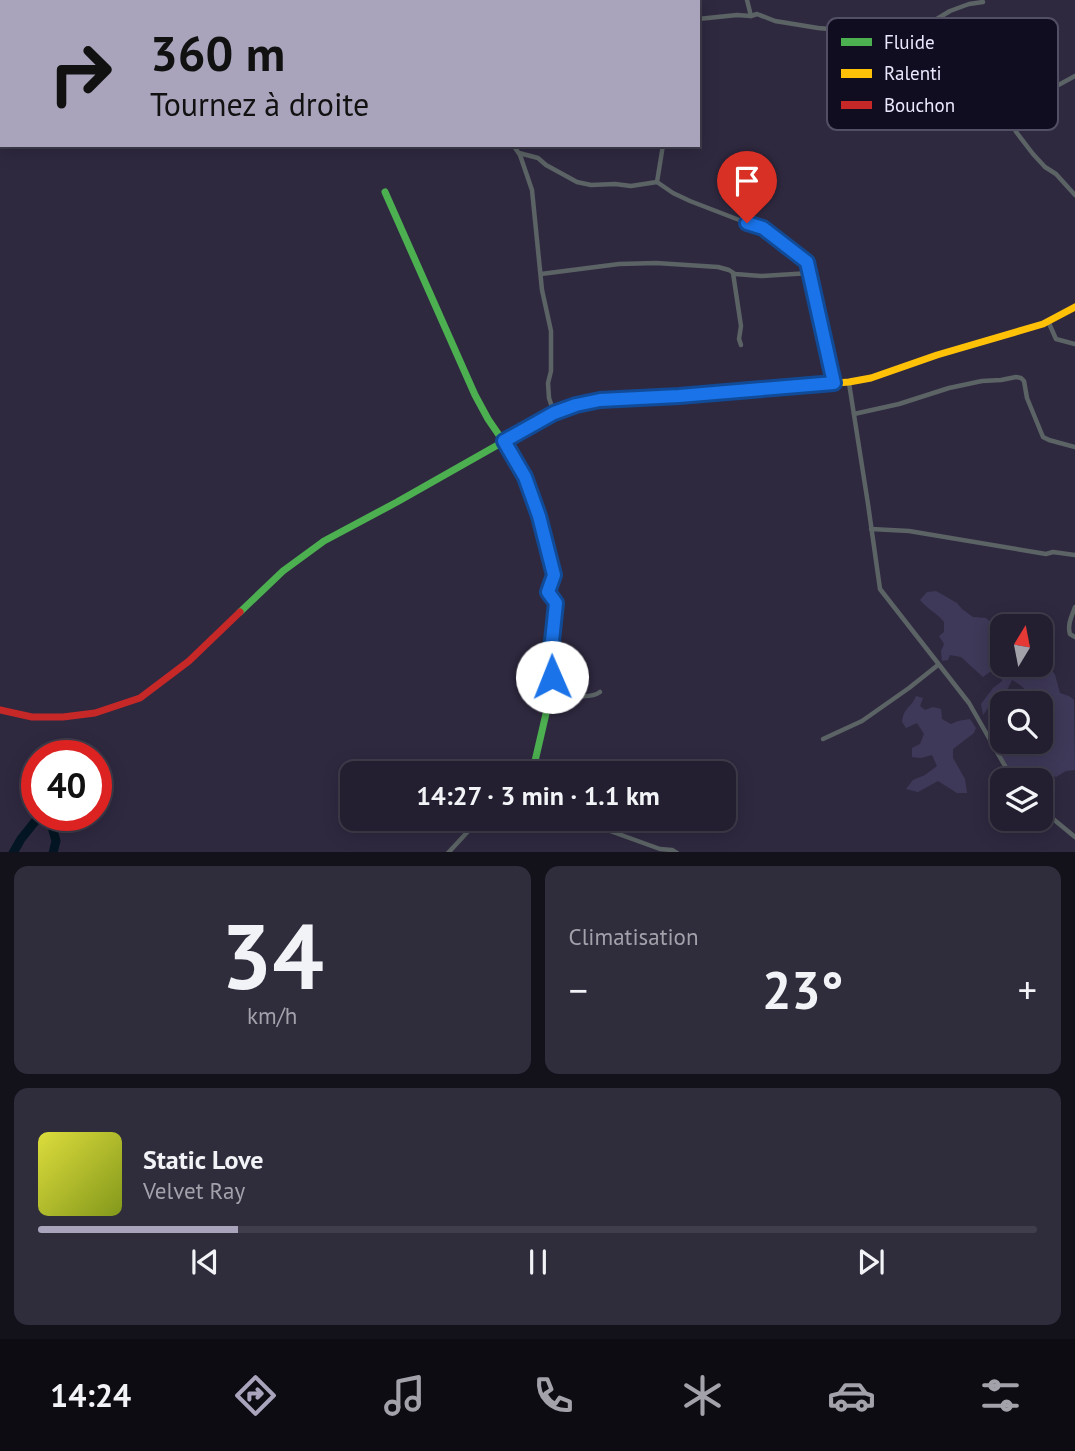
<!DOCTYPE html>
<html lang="fr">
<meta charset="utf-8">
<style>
:root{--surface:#231f30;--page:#2f2c3c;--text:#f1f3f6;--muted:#a3a2ab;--line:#403d4c;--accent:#a9a4bc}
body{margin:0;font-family:"PT Sans",sans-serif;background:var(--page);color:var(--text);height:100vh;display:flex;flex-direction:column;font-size:26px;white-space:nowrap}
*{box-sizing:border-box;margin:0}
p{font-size:23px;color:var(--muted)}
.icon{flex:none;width:38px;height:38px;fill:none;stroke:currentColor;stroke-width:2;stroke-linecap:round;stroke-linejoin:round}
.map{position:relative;height:852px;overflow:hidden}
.drawer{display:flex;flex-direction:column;gap:14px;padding:14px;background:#13111a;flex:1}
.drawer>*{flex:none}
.hud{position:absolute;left:0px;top:0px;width:700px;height:147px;box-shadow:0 4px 18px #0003,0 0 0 2px var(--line);background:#a9a4bc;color:#111;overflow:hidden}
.needle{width:46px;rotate:10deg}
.fabs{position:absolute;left:990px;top:614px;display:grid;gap:14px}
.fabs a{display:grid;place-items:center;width:63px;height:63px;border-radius:14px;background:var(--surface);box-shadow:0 4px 18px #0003,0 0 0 2px var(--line);font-size:35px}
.speed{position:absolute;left:21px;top:740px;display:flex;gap:14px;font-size:35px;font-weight:700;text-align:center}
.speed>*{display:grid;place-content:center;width:91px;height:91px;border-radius:50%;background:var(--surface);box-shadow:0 4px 18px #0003,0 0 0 2px var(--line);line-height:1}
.speed .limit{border:10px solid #d22;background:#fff;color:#111}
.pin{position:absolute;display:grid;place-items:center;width:60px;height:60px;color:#fff;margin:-72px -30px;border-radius:50% 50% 50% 0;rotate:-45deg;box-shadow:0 0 7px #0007}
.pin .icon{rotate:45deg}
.me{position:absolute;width:77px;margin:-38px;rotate:359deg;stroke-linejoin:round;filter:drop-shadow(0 0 5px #0008)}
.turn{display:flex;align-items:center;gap:24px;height:147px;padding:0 35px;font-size:32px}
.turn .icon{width:91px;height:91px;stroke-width:2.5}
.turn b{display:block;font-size:49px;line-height:60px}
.big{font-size:52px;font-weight:700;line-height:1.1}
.drawer .widget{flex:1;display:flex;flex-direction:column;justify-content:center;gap:10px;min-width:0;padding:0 24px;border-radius:14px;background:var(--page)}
.drawer .dial{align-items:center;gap:0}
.dial b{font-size:91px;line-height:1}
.song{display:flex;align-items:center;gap:21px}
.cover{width:84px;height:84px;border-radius:10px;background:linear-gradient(135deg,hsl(60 70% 55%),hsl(70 70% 35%))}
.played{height:7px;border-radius:4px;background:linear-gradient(90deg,var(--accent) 20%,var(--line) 20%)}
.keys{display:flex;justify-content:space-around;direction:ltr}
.heat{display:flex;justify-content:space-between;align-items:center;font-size:38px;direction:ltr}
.drawer .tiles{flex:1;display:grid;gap:14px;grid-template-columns:1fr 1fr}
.widget:last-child{grid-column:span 2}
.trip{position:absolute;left:340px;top:761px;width:396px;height:70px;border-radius:14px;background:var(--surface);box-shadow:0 4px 18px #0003,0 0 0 2px var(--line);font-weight:700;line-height:70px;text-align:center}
.dock{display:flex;height:112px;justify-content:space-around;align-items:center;background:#0e0c13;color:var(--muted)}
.dock .icon{width:49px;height:49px}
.dock .active{color:var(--accent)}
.dock b{font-size:32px;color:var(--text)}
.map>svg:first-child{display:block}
.green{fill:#3f3959}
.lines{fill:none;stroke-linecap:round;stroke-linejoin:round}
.river{stroke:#041623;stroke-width:9}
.street{stroke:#5b6365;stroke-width:4.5}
.fast{stroke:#4caf50;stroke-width:7}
.slow{stroke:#ffc107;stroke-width:7}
.jam{stroke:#c62828;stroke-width:7}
.route-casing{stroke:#114b97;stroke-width:18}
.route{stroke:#1a73e8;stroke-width:12}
.key{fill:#110d20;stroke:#524e63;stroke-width:2}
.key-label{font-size:19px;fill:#ebe7fe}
</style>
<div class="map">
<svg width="1075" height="853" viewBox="0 0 1075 853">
<rect width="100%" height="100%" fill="#2f2940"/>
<g class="green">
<path d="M 936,591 L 957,603 L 962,609 L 973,617 L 986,618 L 995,626 L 1003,628 L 1003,665 L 1041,665 L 1041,646 L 1045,647 L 1043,651 L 1047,661 L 1055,675 L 1060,693 L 1069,696 L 1074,700 L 1075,770 L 1066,771 L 1056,777 L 1048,774 L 1038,780 L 1016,780 L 1006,765 L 995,742 L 1003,738 L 1003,742 L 1041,742 L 1041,704 L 1035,703 C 1029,693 1023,686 1012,680 L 1007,690 L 1008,697 L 991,704 L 983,715 L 981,704 L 993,688 L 1002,681 L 1001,676 L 994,669 L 983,677 L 961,657 L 950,655 L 948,660 L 942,661 L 941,651 L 944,644 L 939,636 L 944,632 L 944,622 C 936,612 927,609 920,600 L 927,592 Z"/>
<path d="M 916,696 L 923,698 L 920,706 L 925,710 L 933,707 L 941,709 L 942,719 L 951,724 L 958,721 L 970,719 L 976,728 L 974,733 L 953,749 L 953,758 L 965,779 L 967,793 L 957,793 L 938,781 L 918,792 L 906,789 L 913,780 L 925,775 L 937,766 L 932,755 L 921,758 L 912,757 L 912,748 L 920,744 L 924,734 L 917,723 L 906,728 L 902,722 C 904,706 911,709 916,696 Z"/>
</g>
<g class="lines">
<path class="river" d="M 13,853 L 21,839 L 37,819 L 51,823 L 56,841 L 53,853"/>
<g class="street">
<path d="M 147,0 L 153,2"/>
<path d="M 747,0 L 751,16"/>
<path d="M 643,2 L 643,0"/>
<path d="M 698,19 L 737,15 L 751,16 L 757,14 L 775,21 L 818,28 L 862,32 L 908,33 L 917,31 L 950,11 L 969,4 L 983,2"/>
<path d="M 966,64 L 1010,121 L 1017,133 L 1033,154 L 1045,167 L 1056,174 L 1075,195"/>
<path d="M 1010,121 L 1031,111 L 1053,88 L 1075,76"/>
<path d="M 513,145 L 520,155 L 532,190 L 542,290 L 551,331 L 551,371 L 548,383 L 549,398 L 554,413"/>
<path d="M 519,153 L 538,158 L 546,165 L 577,182 L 591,185 L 615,184 L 631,186 L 657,182 L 673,193 L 690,201 L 747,223 L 763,228 L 807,262 L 834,383"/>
<path d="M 657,182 L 663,145"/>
<path d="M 733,273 L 741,326 L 739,339 L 741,345"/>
<path d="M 541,274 L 619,264 L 656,263 L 718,267 L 729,270 L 735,274 L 761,276 L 810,273"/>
<path d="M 1048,321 L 1056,339 L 1075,344"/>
<path d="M 849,383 L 868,504 L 880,589 L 969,703 L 1013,780"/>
<path d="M 854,414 L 899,404 L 949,388 L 982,381 L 1001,380 L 1016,377 L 1021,378 L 1024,381 L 1027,398 L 1043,437 L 1049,440 L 1075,447"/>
<path d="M 871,529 L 909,531 L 1046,554 L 1053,552 L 1075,555"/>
<path d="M 1075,607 C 1072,616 1067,625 1070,634 L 1075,637"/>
<path d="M 551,688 C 562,695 589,700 600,692"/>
<path d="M 823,739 L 862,721 L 909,688 L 938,665"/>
<path d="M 1041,809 L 1075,837"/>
<path d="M 577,819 L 660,849 L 672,850 L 677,853"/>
<path d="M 448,853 L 473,826 L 476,819"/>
</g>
<g class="fast">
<path d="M 385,192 L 475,395 L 488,419 L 516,460 L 532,494 L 545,536 L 554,575 L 548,592 L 556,603 L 552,641 L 554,660 L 552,677 L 548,705 L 532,774"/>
<path d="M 240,612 L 283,571 L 324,541 L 397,502 L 554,413 L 576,405 L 600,399 L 702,394"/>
</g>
<path class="slow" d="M 702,394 L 849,382 L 871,378 L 937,355 L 1043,324 L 1075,307"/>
<path class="jam" d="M 0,710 L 32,717 L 63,717 L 95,713 L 140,698 L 189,661 L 240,612"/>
</g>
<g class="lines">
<g class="route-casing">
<path id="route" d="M 552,677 L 554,660 L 552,641 L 556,603 L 548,592 L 554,575 L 539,516 L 525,477 L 504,441 L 554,413 L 576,405 L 600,400 L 679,396 L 834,383 L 807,262 L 763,228 L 747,223"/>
</g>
<use href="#route" class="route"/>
</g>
<rect x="827" y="18" width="231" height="112" rx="10" class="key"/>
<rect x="841" y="38" width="31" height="8" fill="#4caf50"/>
<rect x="841" y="69" width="31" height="9" fill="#ffc107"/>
<rect x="841" y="101" width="31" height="8" fill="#c62828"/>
<g class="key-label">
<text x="884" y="49">Fluide</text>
<text x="884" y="80">Ralenti</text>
<text x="884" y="112">Bouchon</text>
</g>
</svg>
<div class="fabs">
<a><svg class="needle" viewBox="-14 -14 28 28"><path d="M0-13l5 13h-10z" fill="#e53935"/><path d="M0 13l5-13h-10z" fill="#a3a2ab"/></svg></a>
<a><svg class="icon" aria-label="search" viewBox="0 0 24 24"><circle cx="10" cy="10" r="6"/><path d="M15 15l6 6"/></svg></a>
<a><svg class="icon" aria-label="layers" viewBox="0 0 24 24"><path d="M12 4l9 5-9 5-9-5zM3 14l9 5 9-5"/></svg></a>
</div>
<div class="speed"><div class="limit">40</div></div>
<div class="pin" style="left:747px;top:223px;background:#d93025"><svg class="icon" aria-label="arrive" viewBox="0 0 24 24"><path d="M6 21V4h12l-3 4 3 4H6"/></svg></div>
<svg class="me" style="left:552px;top:677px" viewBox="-20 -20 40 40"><circle r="19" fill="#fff"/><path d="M0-13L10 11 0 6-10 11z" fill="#1a73e8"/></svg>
<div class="trip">14:27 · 3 min · 1.1 km</div>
<div class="hud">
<div class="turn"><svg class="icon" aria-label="right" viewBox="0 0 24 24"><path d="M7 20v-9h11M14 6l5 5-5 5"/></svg><div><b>360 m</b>Tournez à droite</div></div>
</div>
</div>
<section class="drawer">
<div class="tiles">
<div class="widget dial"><b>34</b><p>km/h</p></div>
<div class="widget"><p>Climatisation</p>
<div class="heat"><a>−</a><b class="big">23°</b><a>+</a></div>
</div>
<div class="widget">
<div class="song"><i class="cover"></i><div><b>Static Love</b><p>Velvet Ray</p></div></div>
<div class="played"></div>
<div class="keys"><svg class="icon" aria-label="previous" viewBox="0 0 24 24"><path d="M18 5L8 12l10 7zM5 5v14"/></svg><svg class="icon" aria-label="pause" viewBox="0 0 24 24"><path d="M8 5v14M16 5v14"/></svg><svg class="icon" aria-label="next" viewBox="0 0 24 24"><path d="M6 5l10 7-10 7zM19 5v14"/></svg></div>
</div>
</div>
</section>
<nav class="dock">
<b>14:24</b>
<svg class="icon active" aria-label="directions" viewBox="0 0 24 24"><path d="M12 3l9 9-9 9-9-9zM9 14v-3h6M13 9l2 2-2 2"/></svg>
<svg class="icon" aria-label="music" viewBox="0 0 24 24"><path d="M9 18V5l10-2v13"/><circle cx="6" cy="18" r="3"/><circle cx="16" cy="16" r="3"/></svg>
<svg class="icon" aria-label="phone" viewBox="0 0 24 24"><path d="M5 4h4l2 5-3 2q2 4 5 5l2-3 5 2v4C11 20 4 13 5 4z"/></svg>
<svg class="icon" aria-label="climate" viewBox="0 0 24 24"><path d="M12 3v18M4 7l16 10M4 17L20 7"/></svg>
<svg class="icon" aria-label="car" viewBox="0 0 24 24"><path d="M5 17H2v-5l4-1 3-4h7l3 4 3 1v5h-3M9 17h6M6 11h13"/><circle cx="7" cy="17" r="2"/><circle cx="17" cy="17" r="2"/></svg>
<svg class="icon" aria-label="filters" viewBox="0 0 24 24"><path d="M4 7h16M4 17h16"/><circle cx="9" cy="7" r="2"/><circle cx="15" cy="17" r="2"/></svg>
</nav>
